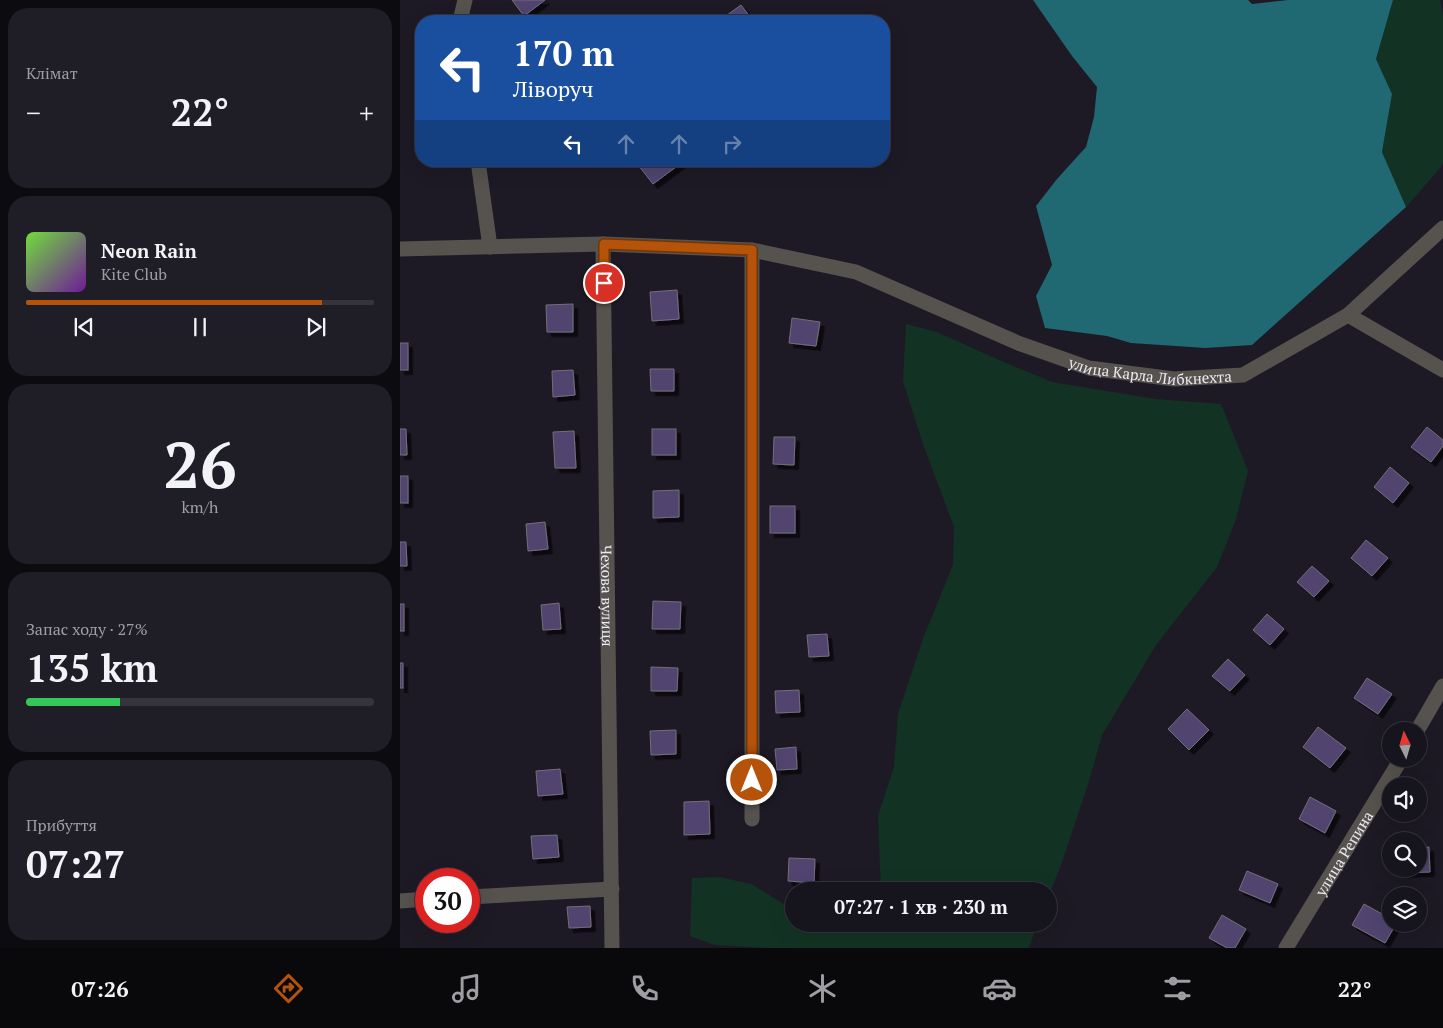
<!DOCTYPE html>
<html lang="uk">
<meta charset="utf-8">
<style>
:root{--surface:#16141c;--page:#1f1d25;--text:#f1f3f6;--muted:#9e9ea3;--line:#35333b;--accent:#b45309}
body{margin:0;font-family:"PT Serif",serif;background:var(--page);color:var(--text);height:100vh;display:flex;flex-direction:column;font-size:19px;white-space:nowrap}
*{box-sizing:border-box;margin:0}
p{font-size:16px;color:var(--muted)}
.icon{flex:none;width:28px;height:28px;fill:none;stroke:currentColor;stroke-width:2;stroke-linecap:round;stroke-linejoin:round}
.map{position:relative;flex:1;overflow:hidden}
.drawer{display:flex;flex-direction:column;gap:8px;padding:8px;background:#0c0b0f;width:400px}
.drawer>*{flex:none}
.hud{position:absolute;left:15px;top:15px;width:475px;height:152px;border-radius:20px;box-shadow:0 5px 20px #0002,0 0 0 1px var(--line);background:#1a4fa0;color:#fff;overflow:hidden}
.needle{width:32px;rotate:355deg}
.buttons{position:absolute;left:982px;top:722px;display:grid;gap:10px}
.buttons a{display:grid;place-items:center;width:45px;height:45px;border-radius:50%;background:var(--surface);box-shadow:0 5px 20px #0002,0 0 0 1px var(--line);font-size:25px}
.speed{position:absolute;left:15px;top:868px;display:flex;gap:10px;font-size:25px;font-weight:700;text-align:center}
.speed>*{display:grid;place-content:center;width:65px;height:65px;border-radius:50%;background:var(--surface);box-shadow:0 5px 20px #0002,0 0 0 1px var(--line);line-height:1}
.speed .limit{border:8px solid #d22;background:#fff;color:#111}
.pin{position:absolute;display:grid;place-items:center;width:42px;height:42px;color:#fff;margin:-21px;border:2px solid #fff;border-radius:50%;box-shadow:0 1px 5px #0007}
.me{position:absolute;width:55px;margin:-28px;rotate:0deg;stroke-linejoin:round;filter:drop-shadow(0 0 4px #0008)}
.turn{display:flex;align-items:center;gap:18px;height:105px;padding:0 15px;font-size:22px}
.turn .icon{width:65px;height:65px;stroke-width:2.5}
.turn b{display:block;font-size:35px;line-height:42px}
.lanes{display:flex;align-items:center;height:48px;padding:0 15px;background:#0003;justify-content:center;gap:25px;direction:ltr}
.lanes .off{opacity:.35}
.big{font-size:38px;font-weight:800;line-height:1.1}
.drawer .tile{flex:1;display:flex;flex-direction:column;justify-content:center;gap:8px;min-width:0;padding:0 18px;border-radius:20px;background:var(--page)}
.drawer .dial{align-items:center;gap:0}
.dial b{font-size:65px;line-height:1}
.song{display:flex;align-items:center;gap:15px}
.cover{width:60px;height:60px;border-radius:8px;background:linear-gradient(135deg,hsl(100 70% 55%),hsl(280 70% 35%))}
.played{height:5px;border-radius:2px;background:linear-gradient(90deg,var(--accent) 85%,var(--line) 85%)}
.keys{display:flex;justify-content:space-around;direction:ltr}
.heat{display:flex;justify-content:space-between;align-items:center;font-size:28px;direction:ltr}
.charge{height:8px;border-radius:4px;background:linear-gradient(90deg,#34c759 27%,var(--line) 0)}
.trip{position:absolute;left:385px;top:882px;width:272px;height:50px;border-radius:25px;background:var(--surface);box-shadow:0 5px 20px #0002,0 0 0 1px var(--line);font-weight:800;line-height:50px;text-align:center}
.tabs{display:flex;height:80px;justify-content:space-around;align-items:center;background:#09080b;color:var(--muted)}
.tabs .icon{width:35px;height:35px}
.tabs .active{color:var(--accent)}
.tabs b{font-size:22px;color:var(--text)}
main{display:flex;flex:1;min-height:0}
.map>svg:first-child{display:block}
.green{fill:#123323}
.water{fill:#206872}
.building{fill:#51456f;stroke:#726e7c;filter:url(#shadow)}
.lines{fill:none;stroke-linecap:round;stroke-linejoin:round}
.minor{stroke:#56524d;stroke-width:15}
.route-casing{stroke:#753606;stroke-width:12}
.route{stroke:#b45309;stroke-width:9}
.labels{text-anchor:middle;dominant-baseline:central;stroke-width:4.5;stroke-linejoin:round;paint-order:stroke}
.street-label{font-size:15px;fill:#ebe9f1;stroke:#07060a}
</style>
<main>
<section class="drawer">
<div class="tile"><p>Клімат</p>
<div class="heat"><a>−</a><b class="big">22°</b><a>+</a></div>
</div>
<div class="tile">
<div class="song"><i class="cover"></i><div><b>Neon Rain</b><p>Kite Club</p></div></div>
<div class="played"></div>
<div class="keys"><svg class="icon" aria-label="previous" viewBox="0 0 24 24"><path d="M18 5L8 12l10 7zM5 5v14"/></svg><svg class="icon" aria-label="pause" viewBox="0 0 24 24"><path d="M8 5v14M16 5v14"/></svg><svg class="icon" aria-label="next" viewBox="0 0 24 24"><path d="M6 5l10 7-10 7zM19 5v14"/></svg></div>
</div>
<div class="tile dial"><b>26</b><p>km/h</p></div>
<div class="tile"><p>Запас ходу · 27%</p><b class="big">135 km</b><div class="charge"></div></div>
<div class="tile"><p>Прибуття</p><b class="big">07:27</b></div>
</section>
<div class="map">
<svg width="1043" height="948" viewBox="0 0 1043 948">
<defs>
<filter id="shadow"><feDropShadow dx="4.5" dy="4.5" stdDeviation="0" flood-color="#0009"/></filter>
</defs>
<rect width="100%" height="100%" fill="#1d1a25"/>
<g class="green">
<path d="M 993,0 L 1040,0 L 1043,16 L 1043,163 L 1041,167 L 1006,207 L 982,152 L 992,94 L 976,59 Z"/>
<path d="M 506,324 L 537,332 L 599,360 L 652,382 L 755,399 L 821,404 L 848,471 L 835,522 L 817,567 L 756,645 L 702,735 L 689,781 L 661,865 L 649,895 L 649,891 L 481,891 L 478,816 L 494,767 L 498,714 L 524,636 L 553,565 L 554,527 L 523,444 L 503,381 Z"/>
<path d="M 319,877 L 351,884 L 384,904 L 394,907 L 394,924 L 637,924 L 629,948 L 367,948 L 315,945 L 290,936 L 292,878 Z"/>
</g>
<path class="water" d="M 633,0 L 848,0 L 852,4 L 888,0 L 993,0 L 976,59 L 992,94 L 982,152 L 1006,207 L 852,345 L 805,348 L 731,343 L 707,336 L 645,328 L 636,296 L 652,265 L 636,206 L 657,179 L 686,147 L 694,117 L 697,87 L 672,56 Z"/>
<g class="building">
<path d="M 112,0 L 145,0 L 124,16 Z"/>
<path d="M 341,5 L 353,21 L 325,21 L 323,18 Z"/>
<path d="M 235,161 L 284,161 L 253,184 Z"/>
<path d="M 277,290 L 279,319 L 252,321 L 250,292 Z"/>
<path d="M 173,304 L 173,332 L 147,332 L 146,305 Z"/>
<path d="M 392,318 L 420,322 L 416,346 L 389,343 Z"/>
<rect x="0" y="343" width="8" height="27"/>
<path d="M 250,369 L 274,369 L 274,391 L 251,391 Z"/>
<path d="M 173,370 L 175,395 L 153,397 L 152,371 Z"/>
<path d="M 1027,427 L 1043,440 L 1043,446 L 1031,462 L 1011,447 Z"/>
<path d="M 0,429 L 6,429 L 7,455 L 0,455 Z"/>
<rect x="252" y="429" width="24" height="26"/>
<path d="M 174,431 L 176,468 L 155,468 L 153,432 Z"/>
<path d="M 374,437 L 395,437 L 394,465 L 373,464 Z"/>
<path d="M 990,467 L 1009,483 L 993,503 L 974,487 Z"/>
<rect x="0" y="476" width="8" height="27"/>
<path d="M 279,490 L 279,517 L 253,518 L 253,491 Z"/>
<rect x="370" y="506" width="25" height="27"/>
<path d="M 145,522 L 148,549 L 128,551 L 126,524 Z"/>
<path d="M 966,540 L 988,558 L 972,576 L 951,558 Z"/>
<path d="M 0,542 L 6,542 L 7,566 L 0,566 Z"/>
<path d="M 912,566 L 929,581 L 914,597 L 897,582 Z"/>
<path d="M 253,601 L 281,602 L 280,629 L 252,629 Z"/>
<path d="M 159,603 L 161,629 L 143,630 L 141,605 Z"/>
<rect x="0" y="604" width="4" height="27"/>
<path d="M 867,614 L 884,629 L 870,645 L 853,630 Z"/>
<path d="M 427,634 L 429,656 L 409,657 L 407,635 Z"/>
<path d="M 828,659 L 845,675 L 830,691 L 812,676 Z"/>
<rect x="0" y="663" width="3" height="25"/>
<path d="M 251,667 L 278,668 L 277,691 L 251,691 Z"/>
<path d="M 967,678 L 992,694 L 978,714 L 954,698 Z"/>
<path d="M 399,690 L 400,712 L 376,713 L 375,691 Z"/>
<path d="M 787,709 L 809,730 L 789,750 L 768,729 Z"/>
<path d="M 918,727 L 946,748 L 930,768 L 903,747 Z"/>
<path d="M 276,730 L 276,754 L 251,755 L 250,731 Z"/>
<path d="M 396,747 L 397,769 L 377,770 L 375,749 Z"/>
<path d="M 160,769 L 163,794 L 138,796 L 136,771 Z"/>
<path d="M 910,797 L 936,811 L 925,833 L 899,819 Z"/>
<path d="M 309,801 L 310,834 L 284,835 L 284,802 Z"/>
<path d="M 157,835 L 159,857 L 133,859 L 131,836 Z"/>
<path d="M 1029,847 L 1030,872 L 999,873 L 998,869 L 1019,869 L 1019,848 Z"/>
<path d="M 389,858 L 415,859 L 414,883 L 388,881 Z"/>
<path d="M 847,871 L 878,884 L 870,903 L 839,890 Z"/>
<path d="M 964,904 L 991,919 L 991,924 L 996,924 L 985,943 L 952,925 Z"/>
<path d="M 190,906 L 191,927 L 169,928 L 167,907 Z"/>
<path d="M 822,915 L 846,929 L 835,948 L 827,948 L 809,938 Z"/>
</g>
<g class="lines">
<g class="minor">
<path d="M 60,21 L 65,0"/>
<path d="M 78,161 L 90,247"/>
<path id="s1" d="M 203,244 L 212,948"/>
<path id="s2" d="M 0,249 L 203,244 L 352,250 L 456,272 L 618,343 L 689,368 L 774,379 L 843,375 L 948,315 L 1043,228"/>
<path d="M 948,315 L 1043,370"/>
<path d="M 1017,731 L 1043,686"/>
<path d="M 352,819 L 352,250"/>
<path d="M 69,897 L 212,889"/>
<path d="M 0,901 L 26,899"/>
<path id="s3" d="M 886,948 L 1001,759"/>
</g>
</g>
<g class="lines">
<g class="route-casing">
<path id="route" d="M 204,283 L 204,244 L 352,250 L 352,780"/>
</g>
<use href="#route" class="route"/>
</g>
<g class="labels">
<g class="street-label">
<text stroke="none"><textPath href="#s2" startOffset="772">улица Карла Либкнехта</textPath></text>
<text stroke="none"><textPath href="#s1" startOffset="352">Чехова вулиця</textPath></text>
<text stroke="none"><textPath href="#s3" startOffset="111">улица Репина</textPath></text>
</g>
</g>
</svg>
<div class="buttons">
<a><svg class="needle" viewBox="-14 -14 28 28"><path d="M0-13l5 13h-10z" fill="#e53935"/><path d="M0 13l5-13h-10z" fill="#9e9ea3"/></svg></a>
<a><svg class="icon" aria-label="sound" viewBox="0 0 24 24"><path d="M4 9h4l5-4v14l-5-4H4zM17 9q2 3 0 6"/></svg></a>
<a><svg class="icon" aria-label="search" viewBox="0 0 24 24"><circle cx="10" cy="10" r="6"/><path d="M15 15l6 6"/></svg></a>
<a><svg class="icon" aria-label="layers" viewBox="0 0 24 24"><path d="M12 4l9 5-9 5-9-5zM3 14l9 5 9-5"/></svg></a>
</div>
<div class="speed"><div class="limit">30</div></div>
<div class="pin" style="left:204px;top:283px;background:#d93025"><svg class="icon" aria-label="arrive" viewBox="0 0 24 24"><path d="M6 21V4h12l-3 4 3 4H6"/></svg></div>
<svg class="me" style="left:352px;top:780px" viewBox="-20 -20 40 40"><circle r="17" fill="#b45309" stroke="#fff" stroke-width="3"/><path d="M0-11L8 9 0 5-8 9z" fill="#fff"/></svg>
<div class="trip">07:27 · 1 хв · 230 m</div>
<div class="hud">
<div class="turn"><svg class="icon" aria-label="left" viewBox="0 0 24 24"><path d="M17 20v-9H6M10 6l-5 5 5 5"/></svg><div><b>170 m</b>Ліворуч</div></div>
<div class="lanes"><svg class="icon" aria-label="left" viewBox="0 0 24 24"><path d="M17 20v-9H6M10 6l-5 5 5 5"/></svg><svg class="icon off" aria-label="ahead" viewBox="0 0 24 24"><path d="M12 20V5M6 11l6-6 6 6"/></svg><svg class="icon off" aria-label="ahead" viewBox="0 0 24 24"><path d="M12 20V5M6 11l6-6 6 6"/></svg><svg class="icon off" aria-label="right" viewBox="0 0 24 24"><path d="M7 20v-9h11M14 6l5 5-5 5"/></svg></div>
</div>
</div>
</main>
<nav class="tabs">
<b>07:26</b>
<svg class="icon active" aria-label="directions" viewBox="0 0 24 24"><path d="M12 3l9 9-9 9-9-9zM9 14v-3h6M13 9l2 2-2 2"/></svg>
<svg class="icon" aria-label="music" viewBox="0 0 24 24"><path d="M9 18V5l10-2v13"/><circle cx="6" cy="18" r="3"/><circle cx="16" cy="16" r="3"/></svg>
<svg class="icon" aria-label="phone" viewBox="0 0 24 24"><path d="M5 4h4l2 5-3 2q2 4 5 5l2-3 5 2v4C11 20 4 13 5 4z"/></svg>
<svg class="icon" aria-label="climate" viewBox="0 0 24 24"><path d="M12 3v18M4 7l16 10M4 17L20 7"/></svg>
<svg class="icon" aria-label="car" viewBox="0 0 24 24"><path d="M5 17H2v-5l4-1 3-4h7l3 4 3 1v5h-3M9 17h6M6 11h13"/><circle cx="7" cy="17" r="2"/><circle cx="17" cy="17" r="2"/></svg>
<svg class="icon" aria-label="filters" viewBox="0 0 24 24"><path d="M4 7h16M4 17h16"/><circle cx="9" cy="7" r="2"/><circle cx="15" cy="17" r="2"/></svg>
<b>22°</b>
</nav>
